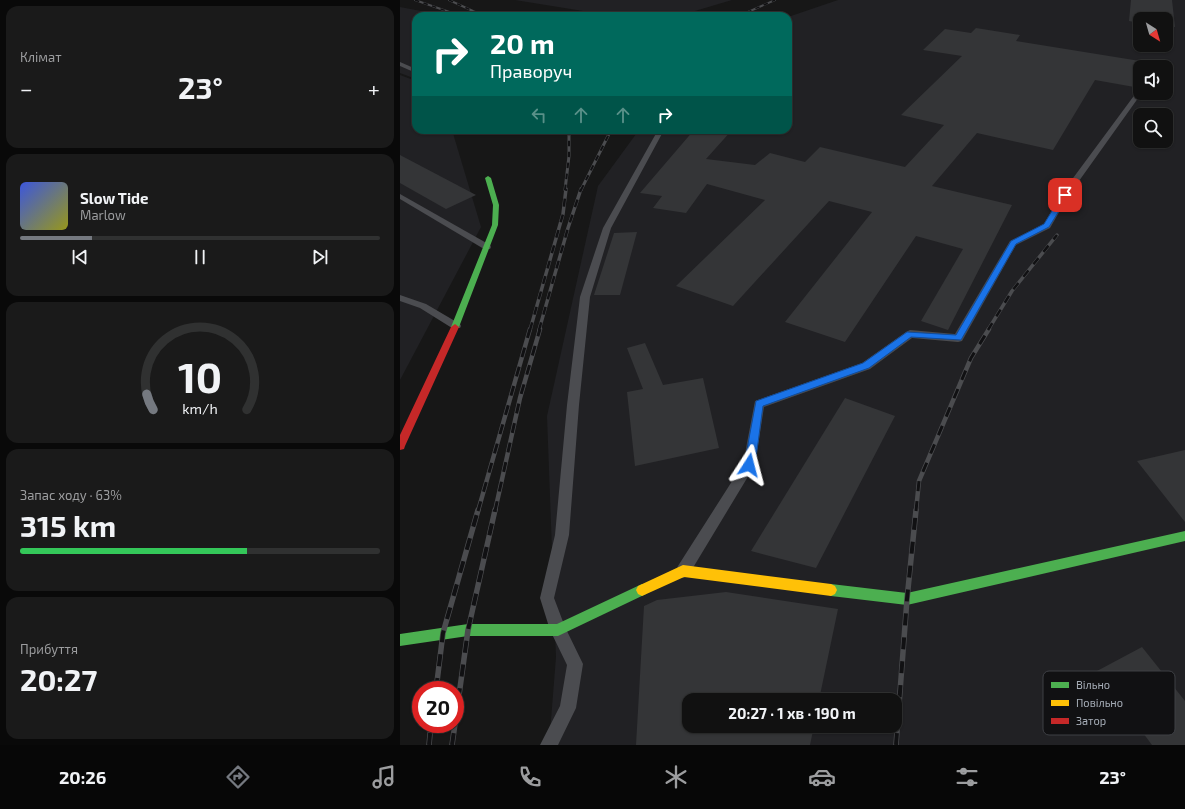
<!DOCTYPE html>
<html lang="uk">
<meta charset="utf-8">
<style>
:root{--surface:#111;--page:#1a1a1a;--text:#f1f3f6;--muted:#9c9d9f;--line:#303131;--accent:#757980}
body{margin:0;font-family:"Exo 2",sans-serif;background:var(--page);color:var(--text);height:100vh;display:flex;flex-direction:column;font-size:15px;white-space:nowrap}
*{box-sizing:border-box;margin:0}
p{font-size:13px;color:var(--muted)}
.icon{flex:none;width:22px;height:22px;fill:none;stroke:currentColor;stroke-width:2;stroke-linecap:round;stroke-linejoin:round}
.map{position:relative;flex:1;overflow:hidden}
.sheet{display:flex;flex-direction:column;gap:6px;padding:6px;background:#090909;width:400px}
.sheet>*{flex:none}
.guide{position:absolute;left:12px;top:12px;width:380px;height:122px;border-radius:12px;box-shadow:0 1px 3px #0004,0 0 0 1px var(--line);background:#00695c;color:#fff;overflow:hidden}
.needle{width:26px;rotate:143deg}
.tools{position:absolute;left:733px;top:12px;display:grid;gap:8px}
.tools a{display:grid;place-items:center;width:40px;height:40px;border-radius:8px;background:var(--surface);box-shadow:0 1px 3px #0004,0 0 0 1px var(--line);font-size:20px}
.speed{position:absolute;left:12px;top:681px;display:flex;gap:8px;font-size:20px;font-weight:700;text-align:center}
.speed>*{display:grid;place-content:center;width:52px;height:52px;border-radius:50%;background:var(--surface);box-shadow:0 1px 3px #0004,0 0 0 1px var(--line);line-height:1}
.speed .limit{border:6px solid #d22;background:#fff;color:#111}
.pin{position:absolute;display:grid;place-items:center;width:34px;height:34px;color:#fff;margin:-17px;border-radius:8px;box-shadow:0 2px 6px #0006}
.me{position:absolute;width:44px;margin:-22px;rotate:9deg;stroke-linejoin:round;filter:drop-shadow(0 0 3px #0008)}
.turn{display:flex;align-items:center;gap:14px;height:84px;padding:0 12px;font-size:18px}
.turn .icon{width:52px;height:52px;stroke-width:2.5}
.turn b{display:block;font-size:28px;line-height:34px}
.lanes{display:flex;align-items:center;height:38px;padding:0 12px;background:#0003;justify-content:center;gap:20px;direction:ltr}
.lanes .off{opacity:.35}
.big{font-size:30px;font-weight:700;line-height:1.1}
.sheet .tile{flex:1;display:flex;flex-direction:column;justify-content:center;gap:6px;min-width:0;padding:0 14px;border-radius:12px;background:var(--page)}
.sheet .dial{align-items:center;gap:0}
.dial svg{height:104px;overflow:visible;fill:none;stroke:var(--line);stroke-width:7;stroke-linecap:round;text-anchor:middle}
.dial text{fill:var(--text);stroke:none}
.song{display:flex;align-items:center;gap:12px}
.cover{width:48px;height:48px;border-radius:6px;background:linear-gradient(135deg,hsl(230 70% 55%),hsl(60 70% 35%))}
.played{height:4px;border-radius:2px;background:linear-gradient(90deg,var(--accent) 20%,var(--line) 20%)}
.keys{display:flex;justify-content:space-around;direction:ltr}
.heat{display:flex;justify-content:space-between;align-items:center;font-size:22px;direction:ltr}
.charge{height:6px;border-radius:3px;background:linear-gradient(90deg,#34c759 63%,var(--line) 0)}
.trip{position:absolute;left:282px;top:693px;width:220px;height:40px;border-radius:12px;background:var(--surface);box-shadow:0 1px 3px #0004,0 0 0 1px var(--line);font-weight:700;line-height:40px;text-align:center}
.menu{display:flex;height:64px;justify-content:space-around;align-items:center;background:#070707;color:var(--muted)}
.menu .icon{width:28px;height:28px}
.menu .selected{color:var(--accent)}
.menu b{font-size:18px;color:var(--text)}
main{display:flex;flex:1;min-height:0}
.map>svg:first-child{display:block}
.built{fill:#212124;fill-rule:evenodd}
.building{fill:#343537}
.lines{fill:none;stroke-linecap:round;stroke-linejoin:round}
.lane{fill:#4b4c50;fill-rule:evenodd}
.fast{fill:#4caf50;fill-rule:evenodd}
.slow{fill:#ffc107;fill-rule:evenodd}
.jam{fill:#c62828;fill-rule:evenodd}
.rail-far4-casing{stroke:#4b4c4f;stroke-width:2}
.rail-far3-casing{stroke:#4b4c4f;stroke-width:3}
.rail-far2-casing{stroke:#4b4c4f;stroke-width:3.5}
.rail-far1-casing{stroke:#4b4c4f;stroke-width:4.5}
.rail-casing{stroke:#4b4c4f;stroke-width:5.5}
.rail-far4{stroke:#111113;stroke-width:1.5;stroke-dasharray:4.5;stroke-linecap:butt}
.rail-far3{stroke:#111113;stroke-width:2;stroke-dasharray:5.5;stroke-linecap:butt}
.rail-far2{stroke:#111113;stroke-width:2.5;stroke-dasharray:8;stroke-linecap:butt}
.rail-far1{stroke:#111113;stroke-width:3;stroke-dasharray:10;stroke-linecap:butt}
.rail{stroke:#111113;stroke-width:4;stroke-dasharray:12;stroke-linecap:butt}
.route{fill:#1a73e8;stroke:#114b97}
.key{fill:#111113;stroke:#3e4045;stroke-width:1}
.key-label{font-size:11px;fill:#a7aeb8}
</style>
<main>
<section class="sheet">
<div class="tile"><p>Клімат</p>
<div class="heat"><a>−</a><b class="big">23°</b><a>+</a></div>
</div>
<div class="tile">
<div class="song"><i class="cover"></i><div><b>Slow Tide</b><p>Marlow</p></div></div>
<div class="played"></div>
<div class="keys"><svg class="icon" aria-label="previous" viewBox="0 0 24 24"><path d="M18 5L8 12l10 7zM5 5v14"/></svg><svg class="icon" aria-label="pause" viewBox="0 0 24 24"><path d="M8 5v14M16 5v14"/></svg><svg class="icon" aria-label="next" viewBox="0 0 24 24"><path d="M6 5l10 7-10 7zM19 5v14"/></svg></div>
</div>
<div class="tile dial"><svg viewBox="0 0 100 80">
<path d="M14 69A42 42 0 1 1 86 69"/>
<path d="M14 69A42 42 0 0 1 9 57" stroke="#757980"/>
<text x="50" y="56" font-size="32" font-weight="700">10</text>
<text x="50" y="72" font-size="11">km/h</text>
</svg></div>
<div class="tile"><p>Запас ходу · 63%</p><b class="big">315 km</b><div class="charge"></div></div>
<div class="tile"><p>Прибуття</p><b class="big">20:27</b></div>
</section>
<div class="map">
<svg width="785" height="745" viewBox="0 0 785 745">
<rect width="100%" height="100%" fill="#171717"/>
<g class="built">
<path d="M 115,0 L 332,0 L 278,16 L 214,16 Z"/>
<path d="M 438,0 L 785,0 L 785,745 L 149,745 L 156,657 L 147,416 L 198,186 L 239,130 L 388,130 L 388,17 ZM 740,19 L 766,19 L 766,45 L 740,45 ZM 740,67 L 766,67 L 766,93 L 740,93 ZM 740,115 L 766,115 L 766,141 L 740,141 ZM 289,700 L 495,700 L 495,726 L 289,726 Z"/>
<path d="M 0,7 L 21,11 L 27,16 L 16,16 L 16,79 L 0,73 Z"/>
<path d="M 0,75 L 16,81 L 16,130 L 52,130 L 81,227 L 0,380 Z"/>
</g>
<g class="building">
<path d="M 731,0 L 772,0 L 775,27 L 766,26 L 766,19 L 740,19 L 740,23 L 729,21 Z"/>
<path d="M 576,28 L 620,35 L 616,41 L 740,61 L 740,88 L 695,80 L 653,150 L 577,133 L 532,186 L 612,205 L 548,330 L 521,321 L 563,249 L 516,236 L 445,342 L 385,322 L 472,212 L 429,201 L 333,306 L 276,286 L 365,200 L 307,184 L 286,213 L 253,208 L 262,196 L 240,193 L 294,130 L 332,130 L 306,159 L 355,165 L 370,153 L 405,162 L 420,147 L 505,167 L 544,125 L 501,115 L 562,56 L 523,50 L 545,29 L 571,33 Z"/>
<path d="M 0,155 L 76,195 L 46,209 L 0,183 Z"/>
<path d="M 237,232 L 220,295 L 194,295 L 214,233 Z"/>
<path d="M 245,343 L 263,385 L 303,378 L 319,448 L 235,466 L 227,392 L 243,389 L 227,348 Z"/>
<path d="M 445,398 L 495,416 L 416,568 L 351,551 Z"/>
<path d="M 785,450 L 785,522 L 737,461 Z"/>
<path d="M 326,592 L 438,609 L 419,700 L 289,700 L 289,726 L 414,726 L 410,745 L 236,745 L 244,606 L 257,600 Z"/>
<path d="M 742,647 L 785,701 L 785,745 L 752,745 L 697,671 Z"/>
</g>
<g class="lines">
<g class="lane">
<path d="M 0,62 L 16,69 L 16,73 L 0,66 Z"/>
<path d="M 736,93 L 741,94 L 669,195 L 650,228 L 616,245 L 562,341 L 558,342 L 512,338 L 470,369 L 364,407 L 355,465 L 288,576 L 283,578 L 278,576 L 276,571 L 278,566 L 343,464 L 355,401 L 462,363 L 506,332 L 510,330 L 555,334 L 610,241 L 644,224 L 662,193 Z"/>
<path d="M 258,130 L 264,130 L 211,228 L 190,297 L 179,405 L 169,535 L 154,598 L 165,627 L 183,664 L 176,708 L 158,745 L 140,745 L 160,706 L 167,665 L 150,630 L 140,598 L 155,535 L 167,405 L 180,297 L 203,228 Z"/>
<path d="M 0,194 L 90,245 L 91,247 L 90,249 L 84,249 L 0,199 Z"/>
<path d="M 0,295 L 26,304 L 60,324 L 61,326 L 60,328 L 52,328 L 20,308 L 0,301 Z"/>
</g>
<g class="fast">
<path d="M 88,176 L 91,178 L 99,205 L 98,225 L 59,327 L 55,330 L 51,327 L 92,225 L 93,205 L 85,178 Z"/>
<path d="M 785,531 L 785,541 L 507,605 L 431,596 L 427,594 L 425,590 L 427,586 L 431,584 L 507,593 Z"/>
<path d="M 242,584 L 246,586 L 248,590 L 246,594 L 158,636 L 68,636 L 0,646 L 0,634 L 68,624 L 157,624 Z"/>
</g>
<path class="slow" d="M 283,565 L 431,584 L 435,586 L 437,590 L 435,594 L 431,596 L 284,577 L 242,596 L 238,594 L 236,590 L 238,586 Z"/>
<path class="jam" d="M 55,324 L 59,327 L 5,446 L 4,449 L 0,450 L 0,435 L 51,327 Z"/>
<g class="rail-far4-casing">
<g id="rail-far4">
<path d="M 15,0 L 61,16"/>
<path d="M 49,0 L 84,16"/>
<path d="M 339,16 L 375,0"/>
</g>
</g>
<g class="rail-far3-casing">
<g id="rail-far3">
<path d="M 165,190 L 169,156 L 169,130"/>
<path d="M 181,190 L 211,130"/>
</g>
</g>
<g class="rail-far2-casing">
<g id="rail-far2">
<path d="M 130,330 L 163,214 L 166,189"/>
<path d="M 139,330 L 168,228 L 181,189"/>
<path d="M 588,330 L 612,291 L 657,235"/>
</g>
</g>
<g class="rail-far1-casing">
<g id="rail-far1">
<path d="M 78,511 L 130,329"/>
<path d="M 95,511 L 120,398 L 140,329"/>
<path d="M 516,511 L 519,481 L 571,358 L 589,329"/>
</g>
</g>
<g class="rail-casing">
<g id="rail">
<path d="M 36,690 L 43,633 L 78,510"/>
<path d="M 55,724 L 68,630 L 95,510"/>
<path d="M 29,745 L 31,724"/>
<path d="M 52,745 L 55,724"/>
<path d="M 496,745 L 507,599 L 516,510"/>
</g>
</g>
<use href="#rail-far4" class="rail-far4"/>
<use href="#rail-far3" class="rail-far3"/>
<use href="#rail-far2" class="rail-far2"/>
<use href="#rail-far1" class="rail-far1"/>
<use href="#rail" class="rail"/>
</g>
<path class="route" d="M 663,193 L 669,195 L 649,227 L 616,244 L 561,340 L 511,337 L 469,368 L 363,406 L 355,465 L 353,468 L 349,469 L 346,468 L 344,465 L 356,401 L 463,363 L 507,332 L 556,335 L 611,241 L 644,224 Z"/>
<rect x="643" y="671" width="132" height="64" rx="6" class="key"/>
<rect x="651" y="682" width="18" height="6" fill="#4caf50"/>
<rect x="651" y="700" width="18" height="6" fill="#ffc107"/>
<rect x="651" y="718" width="18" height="6" fill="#c62828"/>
<g class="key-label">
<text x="676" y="689">Вільно</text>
<text x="676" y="707">Повільно</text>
<text x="676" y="725">Затор</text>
</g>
</svg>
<div class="tools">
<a><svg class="needle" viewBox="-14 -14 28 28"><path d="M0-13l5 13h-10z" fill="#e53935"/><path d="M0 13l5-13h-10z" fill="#9c9d9f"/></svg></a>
<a><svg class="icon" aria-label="sound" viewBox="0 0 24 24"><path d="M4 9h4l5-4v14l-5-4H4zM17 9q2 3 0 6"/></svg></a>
<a><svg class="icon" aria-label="search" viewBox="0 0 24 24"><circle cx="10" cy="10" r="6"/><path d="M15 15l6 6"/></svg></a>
</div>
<div class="speed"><div class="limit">20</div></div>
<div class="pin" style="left:665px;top:195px;background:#d93025"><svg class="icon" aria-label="arrive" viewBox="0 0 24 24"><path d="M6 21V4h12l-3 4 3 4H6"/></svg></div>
<svg class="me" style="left:349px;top:465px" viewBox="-20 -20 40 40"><path d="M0-17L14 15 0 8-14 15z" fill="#1a73e8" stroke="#fff" stroke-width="4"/></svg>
<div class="trip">20:27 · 1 хв · 190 m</div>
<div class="guide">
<div class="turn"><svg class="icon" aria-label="right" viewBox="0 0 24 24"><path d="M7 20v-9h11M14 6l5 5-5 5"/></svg><div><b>20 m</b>Праворуч</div></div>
<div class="lanes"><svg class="icon off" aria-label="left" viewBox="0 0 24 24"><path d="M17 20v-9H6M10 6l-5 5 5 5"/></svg><svg class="icon off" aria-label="ahead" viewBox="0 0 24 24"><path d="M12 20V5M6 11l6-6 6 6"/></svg><svg class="icon off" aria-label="ahead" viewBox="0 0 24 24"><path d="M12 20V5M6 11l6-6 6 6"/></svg><svg class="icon" aria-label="right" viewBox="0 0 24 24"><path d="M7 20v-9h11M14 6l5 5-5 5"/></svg></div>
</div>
</div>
</main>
<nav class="menu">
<b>20:26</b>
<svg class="icon selected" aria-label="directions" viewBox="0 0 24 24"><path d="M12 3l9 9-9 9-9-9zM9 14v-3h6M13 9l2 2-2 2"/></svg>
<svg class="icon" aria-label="music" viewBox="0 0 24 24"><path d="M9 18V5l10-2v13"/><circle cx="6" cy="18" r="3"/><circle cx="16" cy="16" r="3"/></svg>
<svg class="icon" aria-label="phone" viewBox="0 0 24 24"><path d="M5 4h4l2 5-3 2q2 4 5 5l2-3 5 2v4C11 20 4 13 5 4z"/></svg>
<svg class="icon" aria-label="climate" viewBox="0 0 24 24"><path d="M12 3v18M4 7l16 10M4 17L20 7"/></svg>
<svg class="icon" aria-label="car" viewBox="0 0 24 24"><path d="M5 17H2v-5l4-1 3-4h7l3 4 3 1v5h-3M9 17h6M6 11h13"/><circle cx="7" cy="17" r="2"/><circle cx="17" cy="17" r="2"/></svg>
<svg class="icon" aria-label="filters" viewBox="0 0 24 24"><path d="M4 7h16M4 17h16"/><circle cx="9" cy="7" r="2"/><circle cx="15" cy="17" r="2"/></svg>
<b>23°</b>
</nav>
